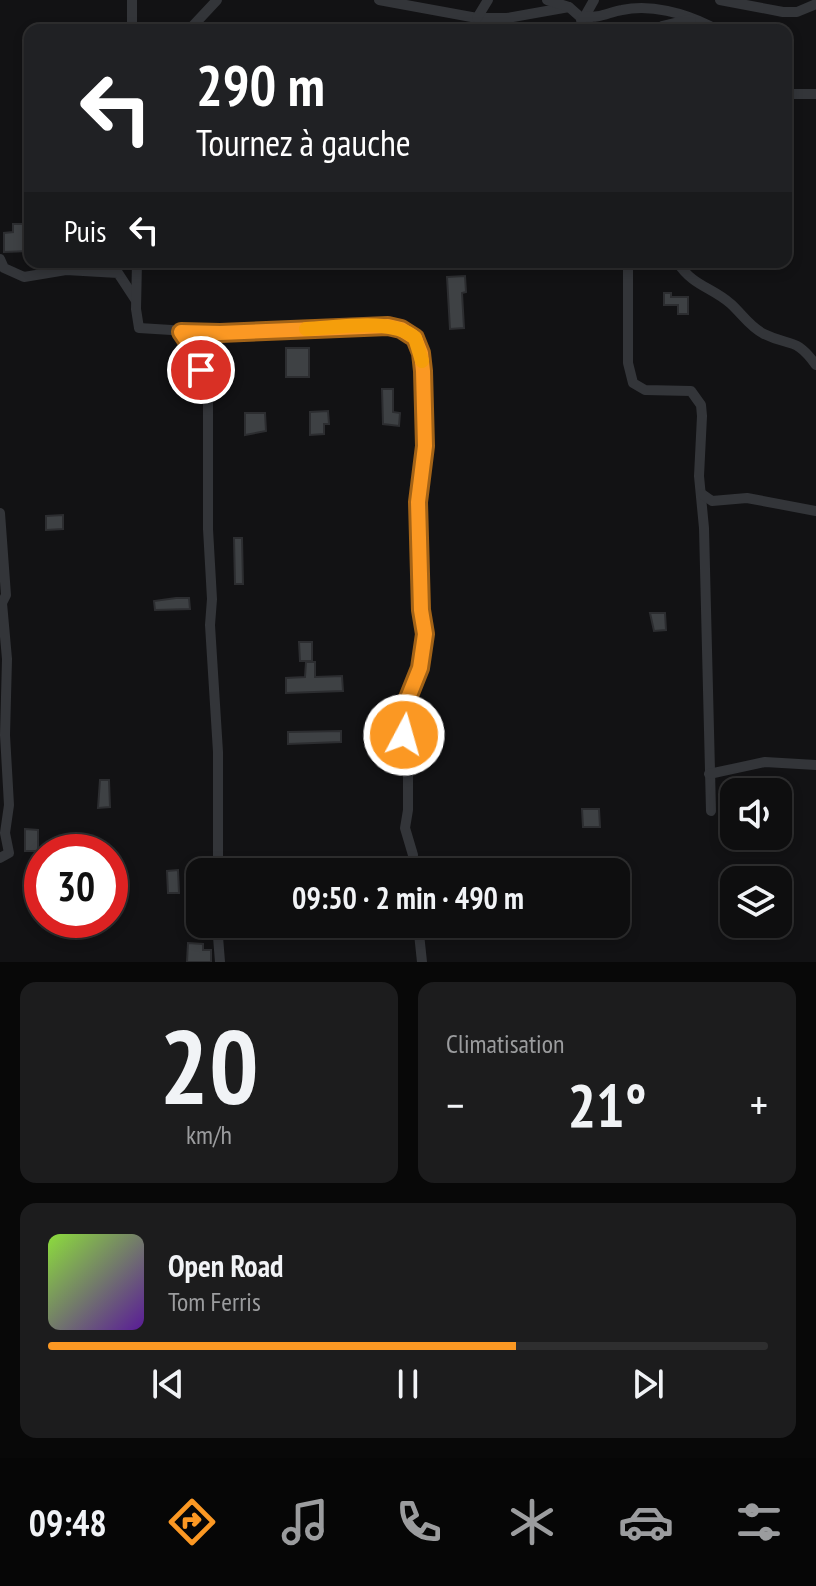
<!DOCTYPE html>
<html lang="fr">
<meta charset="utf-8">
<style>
:root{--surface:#0e0e0f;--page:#1c1c1d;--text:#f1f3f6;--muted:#9b9c9e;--line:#2e2e2f;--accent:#fb9823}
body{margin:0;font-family:"PT Sans Narrow",sans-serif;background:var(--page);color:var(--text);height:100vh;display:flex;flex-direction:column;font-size:30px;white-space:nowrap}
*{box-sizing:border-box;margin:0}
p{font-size:26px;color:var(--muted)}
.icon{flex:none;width:44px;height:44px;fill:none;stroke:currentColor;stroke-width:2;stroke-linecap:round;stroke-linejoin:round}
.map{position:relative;height:962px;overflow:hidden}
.panel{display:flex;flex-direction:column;gap:20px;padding:20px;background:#080808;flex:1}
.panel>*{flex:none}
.top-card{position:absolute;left:24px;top:24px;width:768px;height:244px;border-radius:16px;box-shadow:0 4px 12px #0003,0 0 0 2px var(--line);background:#202124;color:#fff;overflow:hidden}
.buttons{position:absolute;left:720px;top:778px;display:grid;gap:16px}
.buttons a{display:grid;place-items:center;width:72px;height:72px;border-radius:16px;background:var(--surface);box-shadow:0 4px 12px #0003,0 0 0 2px var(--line);font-size:40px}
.speed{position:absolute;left:24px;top:834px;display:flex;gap:16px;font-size:40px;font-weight:700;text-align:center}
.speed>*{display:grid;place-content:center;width:104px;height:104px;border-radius:50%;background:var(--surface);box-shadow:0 4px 12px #0003,0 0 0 2px var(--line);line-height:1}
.speed .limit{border:12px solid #d22;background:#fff;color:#111}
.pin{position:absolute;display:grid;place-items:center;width:68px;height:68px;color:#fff;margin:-34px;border:4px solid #fff;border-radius:50%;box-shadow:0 2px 8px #0007}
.me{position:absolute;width:88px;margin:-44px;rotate:6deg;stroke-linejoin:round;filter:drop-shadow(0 0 6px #0008)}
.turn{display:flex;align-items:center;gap:28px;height:168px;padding:0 40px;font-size:36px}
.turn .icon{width:104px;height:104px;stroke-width:2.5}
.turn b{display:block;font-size:56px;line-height:68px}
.then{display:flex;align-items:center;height:76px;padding:0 40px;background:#0003;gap:16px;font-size:30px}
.big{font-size:60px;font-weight:800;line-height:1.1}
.panel .card{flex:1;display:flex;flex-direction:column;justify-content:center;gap:12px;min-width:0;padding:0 28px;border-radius:16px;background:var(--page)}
.panel .dial{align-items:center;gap:0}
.dial b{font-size:104px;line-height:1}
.song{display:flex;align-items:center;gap:24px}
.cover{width:96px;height:96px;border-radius:12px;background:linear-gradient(135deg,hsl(90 70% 55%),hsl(270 70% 35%))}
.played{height:8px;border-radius:4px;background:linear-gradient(90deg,var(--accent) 65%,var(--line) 65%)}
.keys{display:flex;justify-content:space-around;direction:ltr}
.heat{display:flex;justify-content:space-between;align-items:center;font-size:44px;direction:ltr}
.panel .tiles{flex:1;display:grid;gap:20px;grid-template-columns:1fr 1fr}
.card:last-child{grid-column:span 2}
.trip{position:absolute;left:186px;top:858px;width:444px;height:80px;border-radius:16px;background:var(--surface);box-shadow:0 4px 12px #0003,0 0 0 2px var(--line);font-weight:800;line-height:80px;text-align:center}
.tab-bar{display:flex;height:128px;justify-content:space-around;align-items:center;background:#060606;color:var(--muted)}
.tab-bar .icon{width:56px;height:56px}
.tab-bar .selected{color:var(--accent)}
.tab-bar b{font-size:36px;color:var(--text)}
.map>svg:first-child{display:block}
.building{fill:#3e4144;stroke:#2c2d30;stroke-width:2}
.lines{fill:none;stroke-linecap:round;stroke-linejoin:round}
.minor{stroke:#333539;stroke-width:10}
.route-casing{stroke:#a36317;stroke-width:20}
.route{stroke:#fb9823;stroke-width:14}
.slow{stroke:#f59e0b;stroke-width:14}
</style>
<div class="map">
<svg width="816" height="962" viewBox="0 0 816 962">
<rect width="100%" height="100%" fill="#121214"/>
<g class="building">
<path d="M 13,224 L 28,224 L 29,251 L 4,252 L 4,233 L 13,232 Z"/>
<path d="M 465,276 L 466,292 L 462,293 L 464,328 L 450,329 L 447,277 Z"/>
<path d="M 664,293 L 671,293 L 671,297 L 688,297 L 688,314 L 678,314 L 678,305 L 664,305 Z"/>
<rect x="286" y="348" width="23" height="29"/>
<path d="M 382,389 L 393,389 L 393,412 L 400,413 L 399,426 L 383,424 Z"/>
<path d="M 328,411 L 329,424 L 324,424 L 324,434 L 310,435 L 310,412 Z"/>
<path d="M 245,413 L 265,413 L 266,431 L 245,435 Z"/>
<path d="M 63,515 L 63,529 L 46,530 L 46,516 Z"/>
<path d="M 234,538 L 242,538 L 243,584 L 235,584 Z"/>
<path d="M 176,598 L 189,598 L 190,609 L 155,610 L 154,601 Z"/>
<path d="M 650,613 L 665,613 L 666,630 L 654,631 Z"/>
<path d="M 299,642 L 312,642 L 312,661 L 300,661 Z"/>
<path d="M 306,662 L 315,662 L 315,677 L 342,676 L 343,691 L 286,693 L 286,678 L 305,677 Z"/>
<path d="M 341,731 L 341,742 L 288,744 L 288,732 Z"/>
<path d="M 100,780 L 109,780 L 110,807 L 98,808 Z"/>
<path d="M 582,809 L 599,809 L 600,827 L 583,827 Z"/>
<path d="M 25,829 L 38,830 L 38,851 L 25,851 Z"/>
<path d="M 317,859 L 345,860 L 345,869 L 332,869 L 332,872 L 297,870 L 297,860 Z"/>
<path d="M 178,870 L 179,893 L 168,893 L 167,871 Z"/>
<path d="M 188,943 L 203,944 L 203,950 L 211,950 L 211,962 L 187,962 Z"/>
</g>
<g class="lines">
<g class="minor">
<path d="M 379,0 L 477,18 L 507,18 L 569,7"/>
<path d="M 547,0 L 569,7 L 595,30"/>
<path d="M 720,0 L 783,12 L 797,12 L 816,4"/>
<path d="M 585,16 L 594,0"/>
<path d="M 477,18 L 488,0"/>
<path d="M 581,20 L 585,16 C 599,19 609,12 622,10 C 651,4 684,13 710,26 L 711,30"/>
<path d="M 132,30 L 132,0"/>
<path d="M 189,30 L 217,0"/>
<path d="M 659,30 L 662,26 L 691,19"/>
<path d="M 786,94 L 816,94"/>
<path d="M 0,259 L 4,268 L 24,277 L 66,270 L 118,273 L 135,299"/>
<path d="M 137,262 L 136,309 L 139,328 L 220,333 L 388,326 L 401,329 L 415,338 L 421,353 L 423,371 L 425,446 L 418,502 L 421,610 L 425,634 L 420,668 L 404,708 L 403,722 L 408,761 L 408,810 L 405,828 L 413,855 L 412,872"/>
<path d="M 628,262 L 628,363 L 633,383 L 645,390 L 691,391 L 701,405 L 702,416 L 699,476 L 704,528 L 711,811"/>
<path d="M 677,262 C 694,287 710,286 731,304 C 742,314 750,327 764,334 C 790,347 795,336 816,365"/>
<path d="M 181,332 L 196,354 L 208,399 L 208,529 L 212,599 L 210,625 L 218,752 L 218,872"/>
<path d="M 702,494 L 712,501 L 747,498 L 816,511"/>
<path d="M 0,513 L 6,595 L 2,603 L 7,659 L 5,735 L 9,805 L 5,833 L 9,853 L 0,858"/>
<path d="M 709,774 L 765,762 L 816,765"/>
<path d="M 217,924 L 220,962"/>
<path d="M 418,924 L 422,962"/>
</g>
</g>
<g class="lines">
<g class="route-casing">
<path id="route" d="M 201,370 L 196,354 L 181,332 L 220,333 L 388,326 L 401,329 L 415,338 L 421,353 L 423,371 L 425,446 L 418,502 L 421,610 L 425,634 L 420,668 L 404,708 L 404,735"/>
</g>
<use href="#route" class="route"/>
<path class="slow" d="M 306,329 C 336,328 392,317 415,338 L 422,361"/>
</g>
</svg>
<div class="buttons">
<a><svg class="icon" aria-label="sound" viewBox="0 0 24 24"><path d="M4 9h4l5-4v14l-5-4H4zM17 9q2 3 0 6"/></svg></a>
<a><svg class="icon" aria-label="layers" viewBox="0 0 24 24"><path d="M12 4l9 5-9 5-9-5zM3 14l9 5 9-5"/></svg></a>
</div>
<div class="speed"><div class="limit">30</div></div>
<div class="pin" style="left:201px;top:370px;background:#d93025"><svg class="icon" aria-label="arrive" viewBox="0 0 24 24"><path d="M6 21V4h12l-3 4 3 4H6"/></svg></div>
<svg class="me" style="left:404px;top:735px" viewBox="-20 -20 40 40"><circle r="17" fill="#fb9823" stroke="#fff" stroke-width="3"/><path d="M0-11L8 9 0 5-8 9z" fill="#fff"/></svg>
<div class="trip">09:50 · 2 min · 490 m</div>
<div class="top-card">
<div class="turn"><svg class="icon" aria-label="left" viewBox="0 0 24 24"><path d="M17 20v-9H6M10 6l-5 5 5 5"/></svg><div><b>290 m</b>Tournez à gauche</div></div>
<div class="then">Puis<svg class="icon" aria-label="left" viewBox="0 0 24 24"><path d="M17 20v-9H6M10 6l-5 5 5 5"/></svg></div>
</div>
</div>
<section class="panel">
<div class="tiles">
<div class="card dial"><b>20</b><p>km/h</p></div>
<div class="card"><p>Climatisation</p>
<div class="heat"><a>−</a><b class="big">21°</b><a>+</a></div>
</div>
<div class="card">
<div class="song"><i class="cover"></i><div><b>Open Road</b><p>Tom Ferris</p></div></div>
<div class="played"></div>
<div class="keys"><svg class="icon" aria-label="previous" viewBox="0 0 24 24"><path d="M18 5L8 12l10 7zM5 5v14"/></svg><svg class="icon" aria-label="pause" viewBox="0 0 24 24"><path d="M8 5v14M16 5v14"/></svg><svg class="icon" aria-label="next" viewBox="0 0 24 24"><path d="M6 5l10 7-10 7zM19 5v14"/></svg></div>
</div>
</div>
</section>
<nav class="tab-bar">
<b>09:48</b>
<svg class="icon selected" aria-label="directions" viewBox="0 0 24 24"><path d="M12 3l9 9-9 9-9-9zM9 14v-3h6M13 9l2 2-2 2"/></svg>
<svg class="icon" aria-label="music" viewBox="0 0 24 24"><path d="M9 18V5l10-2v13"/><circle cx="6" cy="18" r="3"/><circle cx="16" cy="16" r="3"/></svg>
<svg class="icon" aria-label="phone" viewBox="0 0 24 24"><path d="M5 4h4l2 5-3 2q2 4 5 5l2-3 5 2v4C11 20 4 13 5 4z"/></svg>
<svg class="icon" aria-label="climate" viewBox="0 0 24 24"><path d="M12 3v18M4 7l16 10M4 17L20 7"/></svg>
<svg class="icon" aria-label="car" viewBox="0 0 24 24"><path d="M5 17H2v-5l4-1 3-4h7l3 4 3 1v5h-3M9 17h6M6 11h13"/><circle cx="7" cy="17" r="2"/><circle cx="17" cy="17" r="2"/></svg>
<svg class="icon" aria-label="filters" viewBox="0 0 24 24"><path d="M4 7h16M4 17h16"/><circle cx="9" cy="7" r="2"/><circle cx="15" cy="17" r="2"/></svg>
</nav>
